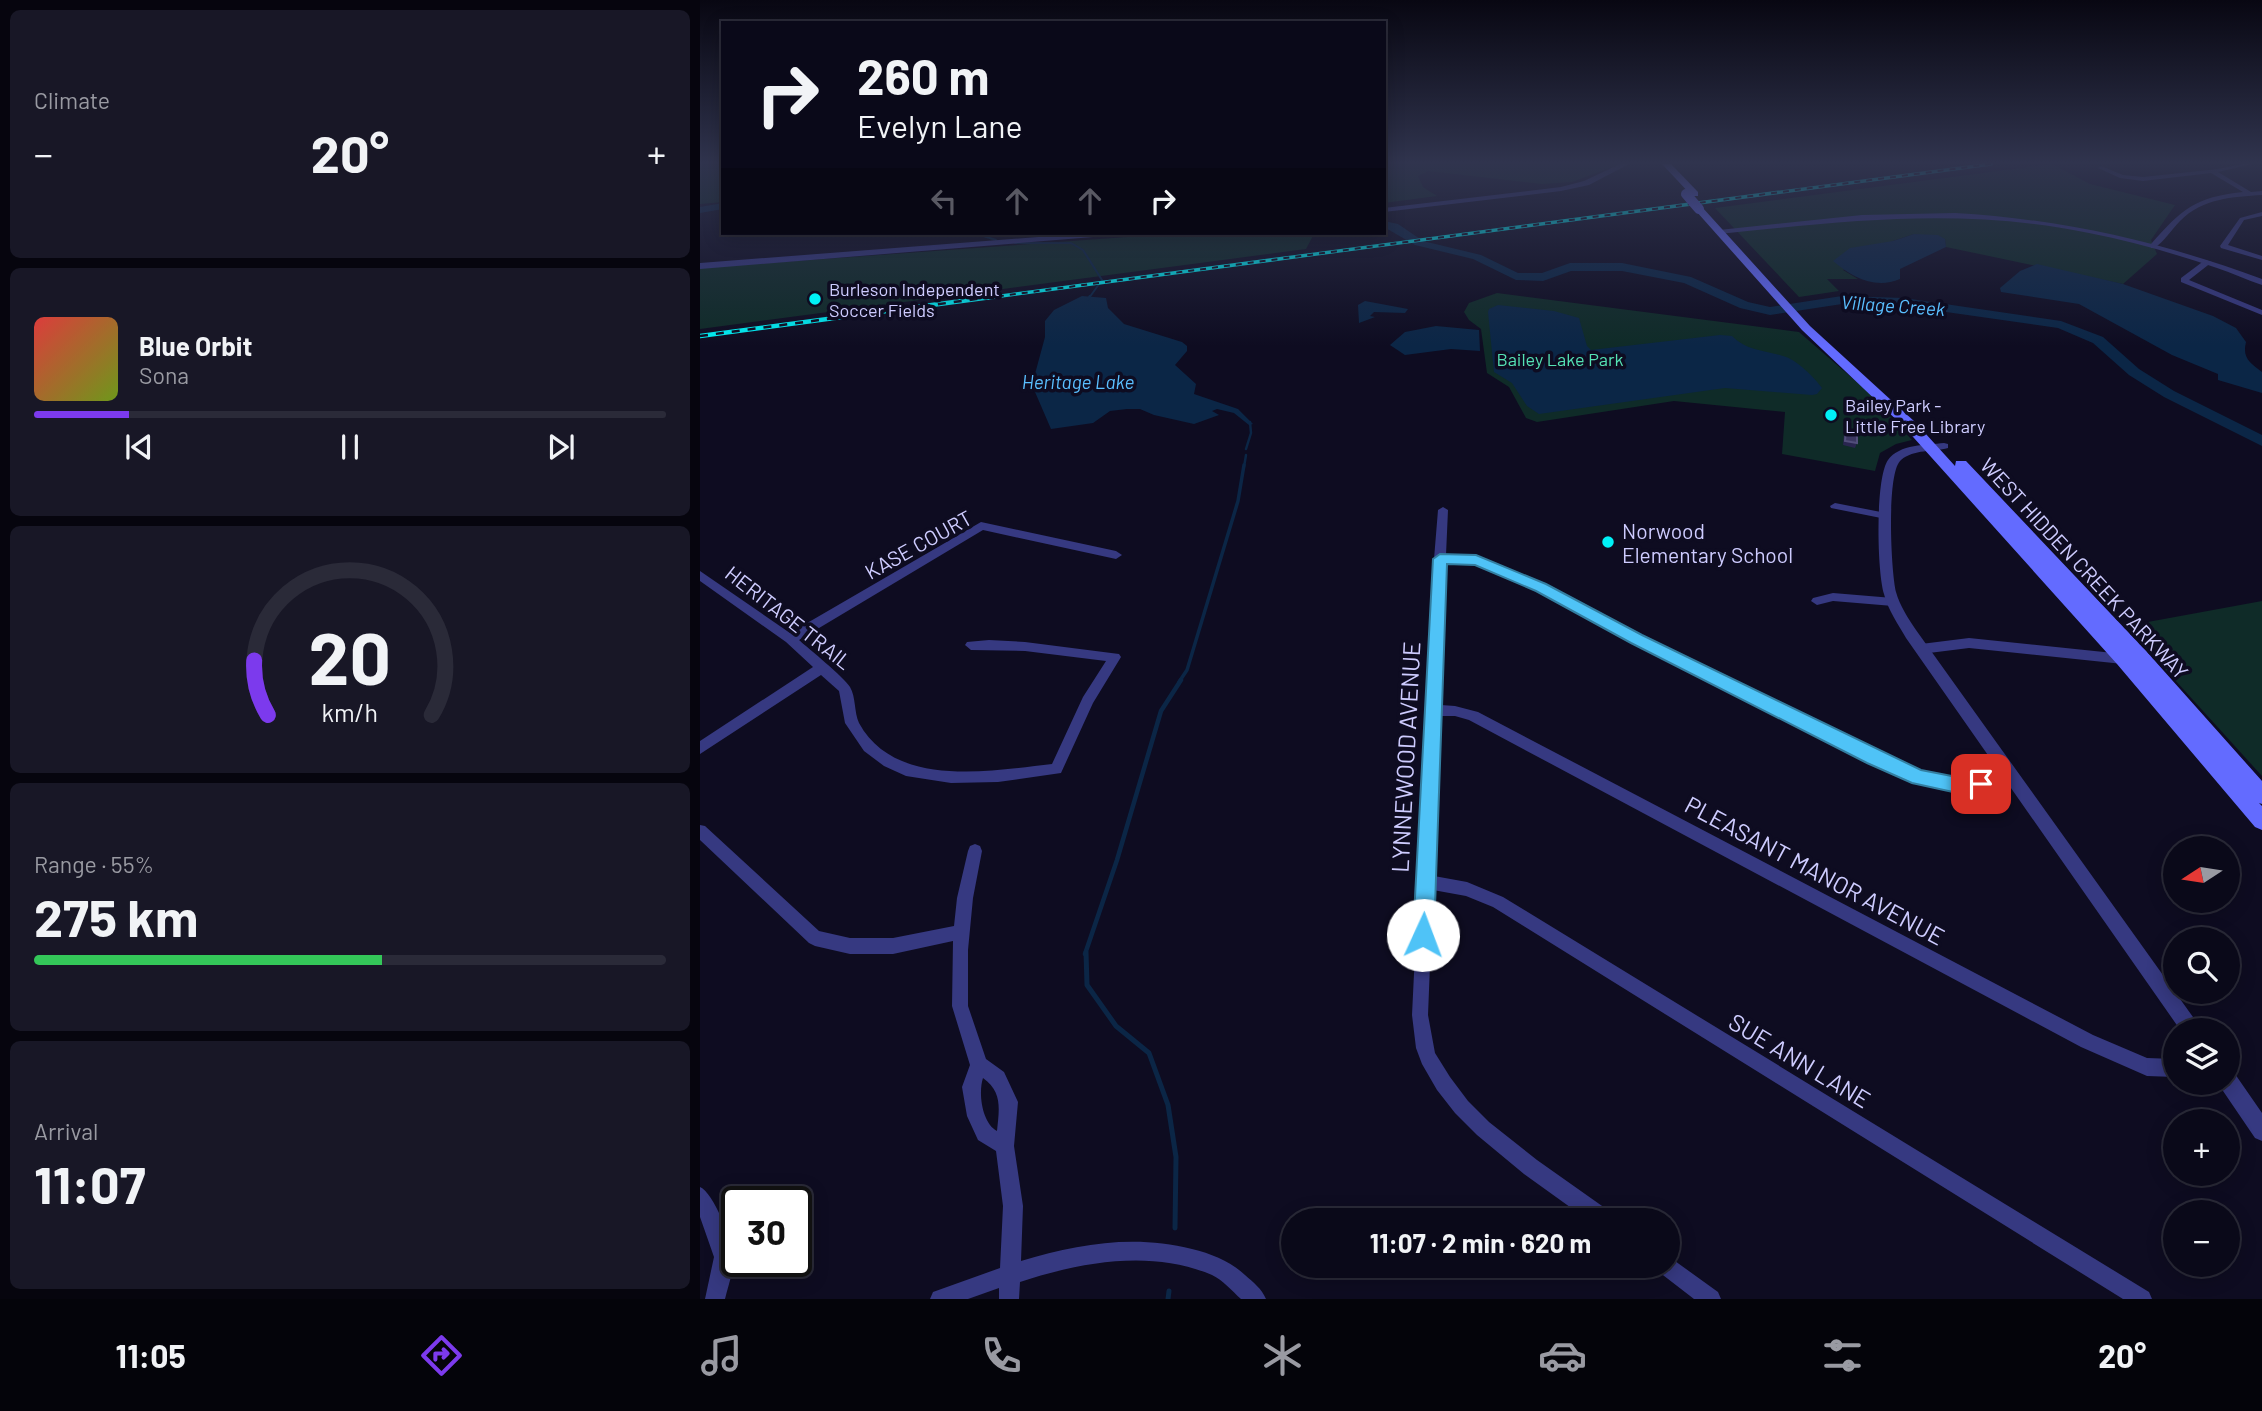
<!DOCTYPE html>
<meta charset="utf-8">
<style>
:root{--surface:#0a0919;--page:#181726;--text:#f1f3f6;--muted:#999aa2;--line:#2a2a38;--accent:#7c3aed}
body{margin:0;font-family:Barlow,sans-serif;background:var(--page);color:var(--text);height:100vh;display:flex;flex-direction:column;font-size:26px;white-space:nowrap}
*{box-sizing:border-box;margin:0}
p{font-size:23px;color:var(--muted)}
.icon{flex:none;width:38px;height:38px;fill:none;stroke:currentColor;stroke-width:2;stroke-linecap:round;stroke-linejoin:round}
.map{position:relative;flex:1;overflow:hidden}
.details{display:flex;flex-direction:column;gap:10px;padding:10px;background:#06050e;width:700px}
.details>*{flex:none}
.hud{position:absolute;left:21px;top:21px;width:665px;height:214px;border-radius:0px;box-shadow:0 4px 18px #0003,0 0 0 2px var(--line);background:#0a0919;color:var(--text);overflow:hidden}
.needle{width:46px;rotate:258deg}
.buttons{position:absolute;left:1463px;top:836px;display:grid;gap:14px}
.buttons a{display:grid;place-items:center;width:77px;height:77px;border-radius:50%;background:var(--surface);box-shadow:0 4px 18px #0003,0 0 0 2px var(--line);font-size:35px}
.speed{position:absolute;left:21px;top:1186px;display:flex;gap:14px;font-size:35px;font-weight:700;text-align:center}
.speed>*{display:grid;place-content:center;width:91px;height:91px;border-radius:50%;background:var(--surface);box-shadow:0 4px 18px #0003,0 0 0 2px var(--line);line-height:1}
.speed .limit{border:4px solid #111;border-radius:10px;background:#fff;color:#111}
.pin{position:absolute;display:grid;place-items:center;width:60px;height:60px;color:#fff;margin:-30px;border-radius:14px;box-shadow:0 4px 10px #0006}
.me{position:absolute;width:77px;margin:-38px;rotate:2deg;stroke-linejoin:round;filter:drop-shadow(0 0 5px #0008)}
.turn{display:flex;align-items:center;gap:24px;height:147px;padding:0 21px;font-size:32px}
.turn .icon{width:91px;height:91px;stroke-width:2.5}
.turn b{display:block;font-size:49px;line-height:60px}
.lanes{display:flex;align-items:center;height:66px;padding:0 21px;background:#0003;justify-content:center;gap:35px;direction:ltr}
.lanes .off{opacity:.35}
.big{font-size:52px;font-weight:700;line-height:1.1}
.details .card{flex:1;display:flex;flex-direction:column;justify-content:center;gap:10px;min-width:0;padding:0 24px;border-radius:10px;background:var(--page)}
.details .dial{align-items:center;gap:0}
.dial svg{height:182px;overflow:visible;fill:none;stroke:var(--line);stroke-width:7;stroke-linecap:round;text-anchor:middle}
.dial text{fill:var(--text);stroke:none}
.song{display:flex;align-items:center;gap:21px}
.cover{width:84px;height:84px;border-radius:10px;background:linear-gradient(135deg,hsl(0 70% 55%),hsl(80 70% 35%))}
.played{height:7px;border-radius:4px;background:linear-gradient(90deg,var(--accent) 15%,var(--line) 15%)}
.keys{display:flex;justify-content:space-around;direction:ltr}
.heat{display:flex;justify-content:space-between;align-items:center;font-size:38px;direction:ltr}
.charge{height:10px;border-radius:5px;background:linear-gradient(90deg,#34c759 55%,var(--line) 0)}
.trip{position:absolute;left:581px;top:1208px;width:399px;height:70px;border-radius:35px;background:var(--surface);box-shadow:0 4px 18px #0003,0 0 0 2px var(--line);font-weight:700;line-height:70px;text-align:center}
.menu{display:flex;height:112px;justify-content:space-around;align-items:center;background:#04040a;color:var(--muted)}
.menu .icon{width:49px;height:49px}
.menu .current{color:var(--accent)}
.menu b{font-size:32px;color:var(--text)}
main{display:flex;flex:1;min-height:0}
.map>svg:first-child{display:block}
.green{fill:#0f2b28}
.water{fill:#0b2646}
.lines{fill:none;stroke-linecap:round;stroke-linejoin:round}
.stream-far4{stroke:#0b2646;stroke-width:2}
.stream-far3{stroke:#0b2646;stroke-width:2.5}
.stream-far2{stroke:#0b2646;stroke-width:3.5}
.stream-far1{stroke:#0b2646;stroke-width:4.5}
.stream{stroke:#0b2646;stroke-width:5}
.river{fill:#0b2646;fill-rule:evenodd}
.minor{fill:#363981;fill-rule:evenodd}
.tertiary{fill:#363981;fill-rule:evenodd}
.secondary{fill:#636bff;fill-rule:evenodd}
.rail-far1-casing{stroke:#00f1f7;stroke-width:3.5}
.rail-casing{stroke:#00f1f7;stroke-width:4.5}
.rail-far1{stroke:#0e0c21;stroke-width:2;stroke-dasharray:6;stroke-linecap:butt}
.rail{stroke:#0e0c21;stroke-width:2.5;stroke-dasharray:8;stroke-linecap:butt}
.secondary-bridge{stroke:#636bff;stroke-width:10}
.wall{fill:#29254f}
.building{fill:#3b3762;stroke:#524e7b;stroke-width:2}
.route{fill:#4fc3f7;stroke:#337fa1;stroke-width:2}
.poi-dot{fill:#00f1f7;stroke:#0e0c21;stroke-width:2.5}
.labels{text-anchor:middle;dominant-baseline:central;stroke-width:7;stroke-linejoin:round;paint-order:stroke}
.far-poi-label{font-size:18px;fill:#ceccff;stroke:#0e0c21;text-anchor:start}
.far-park-label{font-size:18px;fill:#55e2b4;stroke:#0e0c21}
.far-water-label{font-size:19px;font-style:italic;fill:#5abfff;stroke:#0e0c21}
.poi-label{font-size:21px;fill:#ceccff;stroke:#0e0c21;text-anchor:start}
.street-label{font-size:21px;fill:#ceccff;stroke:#0e0c21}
.near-street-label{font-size:24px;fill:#ceccff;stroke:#0e0c21}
</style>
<main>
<section class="details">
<div class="card"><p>Climate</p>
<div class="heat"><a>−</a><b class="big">20°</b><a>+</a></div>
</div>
<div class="card">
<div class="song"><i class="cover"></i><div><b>Blue Orbit</b><p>Sona</p></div></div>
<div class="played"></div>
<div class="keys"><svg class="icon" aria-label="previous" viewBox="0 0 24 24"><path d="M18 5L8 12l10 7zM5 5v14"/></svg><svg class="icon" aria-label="pause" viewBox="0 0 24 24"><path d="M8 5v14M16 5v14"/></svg><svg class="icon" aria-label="next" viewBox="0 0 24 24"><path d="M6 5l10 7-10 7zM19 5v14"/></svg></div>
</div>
<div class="card dial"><svg viewBox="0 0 100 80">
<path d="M14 69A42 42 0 1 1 86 69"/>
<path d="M14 69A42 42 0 0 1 8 45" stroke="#7c3aed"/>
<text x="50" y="56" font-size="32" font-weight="700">20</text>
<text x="50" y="72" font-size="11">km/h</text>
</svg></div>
<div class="card"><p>Range · 55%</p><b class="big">275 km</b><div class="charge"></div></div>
<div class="card"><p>Arrival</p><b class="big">11:07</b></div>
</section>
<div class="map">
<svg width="1562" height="1299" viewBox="0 0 1562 1299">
<rect width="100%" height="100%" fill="#0e0c21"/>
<g class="green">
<path d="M 0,164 L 23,164 L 23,202 L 0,204 Z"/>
<path d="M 684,164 L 920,164 L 872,182 L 842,184 L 728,171 L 718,176 L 723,187 L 737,196 L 684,203 Z"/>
<path d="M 1352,164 L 1390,184 L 1475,205 L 1451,240 L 1457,254 L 1423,284 L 1246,247 L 1245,239 L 1214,234 L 1193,241 L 1143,270 L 1158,279 L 1127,279 L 1139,291 L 1099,297 L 1015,208 Z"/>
<path d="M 483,233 L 614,234 L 606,249 L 0,329 L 0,268 Z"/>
<path d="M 797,293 L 1099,332 L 1166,390 L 1212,440 L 1196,444 L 1180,453 L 1175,471 L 1082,454 L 1085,412 L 974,401 L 837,422 L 826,418 L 809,387 L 787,373 L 781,329 L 769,320 L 764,312 L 769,303 Z"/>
<path d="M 1562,601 L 1562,776 L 1426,626 Z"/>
</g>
<g class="water">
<path d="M 1214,234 L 1238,235 L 1245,239 L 1246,247 L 1200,269 L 1200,279 C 1175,290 1152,277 1133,261 L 1150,248 L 1193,241 Z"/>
<path d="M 1337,264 L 1423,284 L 1513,316 L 1536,328 L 1546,342 C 1542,358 1550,363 1562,372 L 1562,393 L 1518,380 L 1518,374 L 1472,355 L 1379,304 L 1301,292 L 1300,288 L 1320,271 Z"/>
<path d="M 382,296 L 406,298 L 408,308 L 424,324 L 482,342 L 487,346 L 487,351 L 475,365 L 496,384 L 494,394 L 538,409 L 553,424 L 549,425 L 534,413 L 517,409 L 512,411 L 519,415 L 494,424 L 454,415 L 440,409 L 427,409 L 410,411 L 393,423 L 351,429 L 332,385 L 345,337 L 345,321 L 354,310 Z"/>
<path d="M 665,301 L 708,309 L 705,313 L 674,312 L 670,316 L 675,317 L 659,323 L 658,305 Z"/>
<path d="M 798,305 L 854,311 L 879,318 L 887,346 L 891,350 L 1020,335 L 1032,336 C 1047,351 1064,350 1083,356 C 1096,359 1115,378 1122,388 L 1117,394 L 1112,395 L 1025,388 L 839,414 L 827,406 L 812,383 L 794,372 L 788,312 L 789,309 Z"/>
<path d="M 736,326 L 779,330 L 780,351 L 751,349 L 705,355 L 690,345 L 705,332 Z"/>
</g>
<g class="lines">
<g class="stream-far4">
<path d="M 274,233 L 296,240"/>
<path d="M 315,243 L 371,243 L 383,250 L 402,280 L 389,298"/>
</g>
<g class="stream-far3">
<path d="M 388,299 L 390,296"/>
<path d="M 546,449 L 551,433 L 550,422"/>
<path d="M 544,467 L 546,455"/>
</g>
<path class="stream-far2" d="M 479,682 L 487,670 L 538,501 L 544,465"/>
<path class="stream-far1" d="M 385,954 L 417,860 L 461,711 L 481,680"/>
<g class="stream">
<path d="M 386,952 L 387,985 L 416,1026 L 449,1053 L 468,1105 L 476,1157 L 475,1228"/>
<path d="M 468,1299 L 469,1291"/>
</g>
<g class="river">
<path d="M 23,203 L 23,209 L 0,213 L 0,207 Z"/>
<path d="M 684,221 L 698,224 L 723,241 L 781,255 L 818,273 L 842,273 L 870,263 L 922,263 L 991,277 L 1048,302 L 1070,307 L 1142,296 L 1204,298 L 1361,321 L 1403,337 L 1439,369 L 1474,391 L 1562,435 L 1562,446 L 1464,397 L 1429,375 L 1393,343 L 1358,328 L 1204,306 L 1142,304 L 1070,315 L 1040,308 L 984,283 L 922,271 L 871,271 L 843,281 L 816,280 L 773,259 L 715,245 L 684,227 Z"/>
</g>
<g class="minor">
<path d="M 1543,164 L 1552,164 L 1518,172 L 1551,192 L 1562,191 L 1562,195 C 1532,197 1503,198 1480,221 C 1472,229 1464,242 1454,248 L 1451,248 L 1451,244 C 1482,209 1495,197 1543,192 L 1511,173 L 1443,181 L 1420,178 L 1398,168 L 1401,166 L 1423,175 L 1443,177 L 1518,169 Z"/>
<path d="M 1562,212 L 1562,216 L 1544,220 L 1528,245 L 1562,256 L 1562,260 L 1521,248 L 1520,246 L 1540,218 Z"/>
<path d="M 1505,260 L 1512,262 L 1489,280 L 1562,310 L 1562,315 L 1481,282 L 1481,278 Z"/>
<path d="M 1135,503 L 1186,513 L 1191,516 L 1186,519 L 1131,508 L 1130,506 Z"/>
<path d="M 743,507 L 748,510 L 746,555 L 780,557 L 845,584 L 941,636 L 1221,772 L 1262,780 L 1315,774 L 1320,776 L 1322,780 L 1320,784 L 1315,786 L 1262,792 L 1214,781 L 933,642 L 837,590 L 775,564 L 746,563 L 741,705 L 755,706 L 778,712 L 1393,1035 L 1447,1058 L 1475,1059 L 1475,1077 L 1447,1076 L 1381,1047 L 769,720 L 755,716 L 740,716 L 734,876 L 767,882 L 803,897 L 1449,1292 L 1452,1299 L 1423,1299 L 793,907 L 766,896 L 733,890 L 728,1015 L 735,1053 L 750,1077 L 768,1101 L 789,1122 L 837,1160 L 912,1213 L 915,1220 L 888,1220 L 824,1174 L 777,1135 L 755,1113 L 737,1090 L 722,1064 L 716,1048 L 712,1015 L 734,559 L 738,510 Z"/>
<path d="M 281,522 L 416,551 L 422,555 L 416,559 L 283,530 L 99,640 C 110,650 143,676 150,687 C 156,697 154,712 159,723 C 195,789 291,771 352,764 L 383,697 L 406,661 L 325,651 L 271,650 L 265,645 L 267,642 L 289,640 L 325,642 L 419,654 L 421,657 L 393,703 L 361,773 L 298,782 L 251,783 L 206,776 L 184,766 L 164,751 L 145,723 L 139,691 L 121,675 L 0,754 L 0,741 L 113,667 L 86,642 L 0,581 L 0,571 L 90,633 Z"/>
<path d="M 1133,593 L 1193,598 L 1199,602 L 1193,606 L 1133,601 L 1117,605 L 1111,601 L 1113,598 Z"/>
<path d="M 1269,638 L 1423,654 L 1427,656 L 1429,659 L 1427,662 L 1423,664 L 1269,648 L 1221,654 L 1215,649 L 1221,644 Z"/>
<path d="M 0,825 L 5,826 L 119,931 L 150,938 L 193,938 L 254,926 L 257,898 L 268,851 L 270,846 L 275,844 L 280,846 L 282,851 L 273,898 L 268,950 L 268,1006 L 286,1059 L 304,1072 L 318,1102 L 314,1146 L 323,1206 L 321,1261 C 377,1244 434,1234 492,1249 C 512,1254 530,1261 545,1275 C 553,1282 562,1289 566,1299 L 541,1299 C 532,1291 523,1280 512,1275 C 451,1249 381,1262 320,1282 L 319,1299 L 299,1299 L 299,1288 L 268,1299 L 230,1299 L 233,1292 L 300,1268 L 303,1206 L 296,1151 L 278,1140 L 267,1116 L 262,1087 L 270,1065 L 252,1006 L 253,941 L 193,954 L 150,954 L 115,946 L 109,943 L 0,840 ZM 283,1078 C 303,1092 299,1110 297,1131 C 282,1123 278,1093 283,1078 Z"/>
<path d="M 0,1187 C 14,1193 31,1239 33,1255 C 35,1268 28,1286 25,1299 L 5,1299 L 14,1257 L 0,1217 Z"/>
<path d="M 968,1256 L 1018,1292 L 1021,1299 L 994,1299 L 959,1272 L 956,1265 L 968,1265 Z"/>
</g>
<g class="tertiary">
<path d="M 920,164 L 929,164 L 889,185 L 861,191 L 684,212 L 684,208 L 861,187 L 884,181 Z"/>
<path d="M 1255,213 C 1362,219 1462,242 1562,279 L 1562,285 C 1547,280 1532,273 1517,268 C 1475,254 1432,241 1389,233 C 1260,207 1148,221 1019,234 L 1015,232 L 1019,230 L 1162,215 Z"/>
<path d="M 390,233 L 422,233 L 418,235 L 0,269 L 0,263 Z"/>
<path d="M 1244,443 L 1248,444 L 1248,448 C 1233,452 1214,449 1201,460 C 1186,472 1191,572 1196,592 C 1200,606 1208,618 1216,630 L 1503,1031 L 1481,1031 L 1206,638 C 1198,624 1188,610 1184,594 C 1177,571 1175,479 1188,460 C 1199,444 1227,445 1244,443 Z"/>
<path d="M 1528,1071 L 1535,1074 L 1562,1113 L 1562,1141 L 1555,1138 L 1521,1088 L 1519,1083 L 1528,1083 Z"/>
</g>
<g class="secondary">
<path d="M 962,164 L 971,164 L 998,192 L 998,196 L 992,196 Z"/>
<path d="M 996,207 L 1002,207 L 1110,326 L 1215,422 L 1255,466 L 1256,461 L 1266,461 L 1447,652 L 1562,781 L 1562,804 L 1559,803 L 1562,806 L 1562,830 L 1555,827 L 1417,664 L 1205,428 L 1102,330 L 996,211 Z"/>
</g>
<g class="rail-far1-casing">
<path id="rail-far1" d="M 286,298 L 1291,164"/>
</g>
<g class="rail-casing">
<path id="rail" d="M 0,336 L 299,296"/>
</g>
<use href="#rail-far1" class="rail-far1"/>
<use href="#rail" class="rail"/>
<path class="secondary-bridge" d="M 986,194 L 999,209"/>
</g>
<path class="wall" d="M 1146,430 L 1157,443 L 1155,448 L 1143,445 L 1144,435 Z"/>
<path class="building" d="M 1146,430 L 1157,432 L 1157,443 L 1145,441 Z"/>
<linearGradient id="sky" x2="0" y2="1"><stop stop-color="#080712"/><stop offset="0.47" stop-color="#30344e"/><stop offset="1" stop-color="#30344e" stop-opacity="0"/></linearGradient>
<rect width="1562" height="346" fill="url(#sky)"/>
<path class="route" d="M 740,554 L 776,555 L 846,584 L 942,635 L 1221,770 L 1262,778 L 1281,776 L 1288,778 L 1290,784 L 1288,789 L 1262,794 L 1212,783 L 1167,763 L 931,643 L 836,591 L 775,565 L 747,564 L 734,935 L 731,942 L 723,945 L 716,942 L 713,935 L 733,559 Z"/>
<g class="poi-dot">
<circle cx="115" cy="299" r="7"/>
<circle cx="1131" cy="415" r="7"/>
<circle cx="908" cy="542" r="7"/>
</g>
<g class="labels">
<g class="far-poi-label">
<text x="129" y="289">Burleson Independent<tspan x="129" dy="21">Soccer Fields</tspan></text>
<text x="1145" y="405">Bailey Park -<tspan x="1145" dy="21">Little Free Library</tspan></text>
</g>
<g class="far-park-label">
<text x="860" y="359">Bailey Lake Park</text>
</g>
<g class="far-water-label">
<text transform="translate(1193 305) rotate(4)">Village Creek</text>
<text x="378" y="381">Heritage Lake</text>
</g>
<g class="poi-label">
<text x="922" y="530">Norwood<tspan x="922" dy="24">Elementary School</tspan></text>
</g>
<g class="street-label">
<text transform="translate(218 544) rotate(-29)">KASE COURT</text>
<text transform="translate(1385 568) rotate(47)">WEST HIDDEN CREEK PARKWAY</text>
<text transform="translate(89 617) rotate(38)">HERITAGE TRAIL</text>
</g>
<g class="near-street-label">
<text transform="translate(705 757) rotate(-87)">LYNNEWOOD AVENUE</text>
<text transform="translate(1115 870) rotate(28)">PLEASANT MANOR AVENUE</text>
<text transform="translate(1100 1060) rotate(31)">SUE ANN LANE</text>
</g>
</g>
</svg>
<div class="buttons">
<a><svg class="needle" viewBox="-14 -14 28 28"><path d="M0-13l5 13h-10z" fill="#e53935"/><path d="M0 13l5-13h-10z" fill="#999aa2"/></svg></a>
<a><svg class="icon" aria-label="search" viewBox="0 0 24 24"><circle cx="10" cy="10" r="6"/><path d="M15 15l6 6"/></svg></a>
<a><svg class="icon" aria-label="layers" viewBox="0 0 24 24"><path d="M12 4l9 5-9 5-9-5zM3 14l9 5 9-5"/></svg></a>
<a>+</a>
<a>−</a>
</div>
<div class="speed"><div class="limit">30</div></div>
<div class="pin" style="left:1281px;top:784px;background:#d93025"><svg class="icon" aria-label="arrive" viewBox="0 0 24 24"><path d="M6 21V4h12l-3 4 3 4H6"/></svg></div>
<svg class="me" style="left:723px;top:935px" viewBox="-20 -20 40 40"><circle r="19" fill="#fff"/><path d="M0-13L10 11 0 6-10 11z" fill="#4fc3f7"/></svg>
<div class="trip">11:07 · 2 min · 620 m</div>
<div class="hud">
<div class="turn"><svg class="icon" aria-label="right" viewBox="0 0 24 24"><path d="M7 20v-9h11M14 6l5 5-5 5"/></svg><div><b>260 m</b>Evelyn Lane</div></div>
<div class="lanes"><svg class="icon off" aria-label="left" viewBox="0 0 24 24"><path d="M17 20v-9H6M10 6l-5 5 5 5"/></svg><svg class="icon off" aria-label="ahead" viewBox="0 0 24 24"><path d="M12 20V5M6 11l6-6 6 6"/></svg><svg class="icon off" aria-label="ahead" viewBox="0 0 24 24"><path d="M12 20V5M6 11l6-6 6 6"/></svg><svg class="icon" aria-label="right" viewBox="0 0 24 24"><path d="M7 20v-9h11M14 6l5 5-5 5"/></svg></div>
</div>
</div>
</main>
<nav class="menu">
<b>11:05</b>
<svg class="icon current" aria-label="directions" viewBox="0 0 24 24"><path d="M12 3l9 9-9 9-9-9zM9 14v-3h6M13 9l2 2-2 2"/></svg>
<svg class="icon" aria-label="music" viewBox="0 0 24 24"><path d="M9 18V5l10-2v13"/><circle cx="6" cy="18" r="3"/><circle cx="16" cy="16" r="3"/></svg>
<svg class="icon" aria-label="phone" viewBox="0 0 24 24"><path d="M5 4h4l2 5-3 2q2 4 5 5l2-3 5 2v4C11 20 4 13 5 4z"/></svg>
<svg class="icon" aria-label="climate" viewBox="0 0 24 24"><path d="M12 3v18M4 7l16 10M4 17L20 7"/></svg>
<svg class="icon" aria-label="car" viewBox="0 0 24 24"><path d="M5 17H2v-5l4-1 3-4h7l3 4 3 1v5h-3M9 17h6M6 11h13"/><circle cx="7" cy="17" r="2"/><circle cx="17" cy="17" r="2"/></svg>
<svg class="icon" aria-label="filters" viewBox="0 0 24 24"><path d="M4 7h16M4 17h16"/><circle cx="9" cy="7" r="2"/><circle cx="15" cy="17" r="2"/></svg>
<b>20°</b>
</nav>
